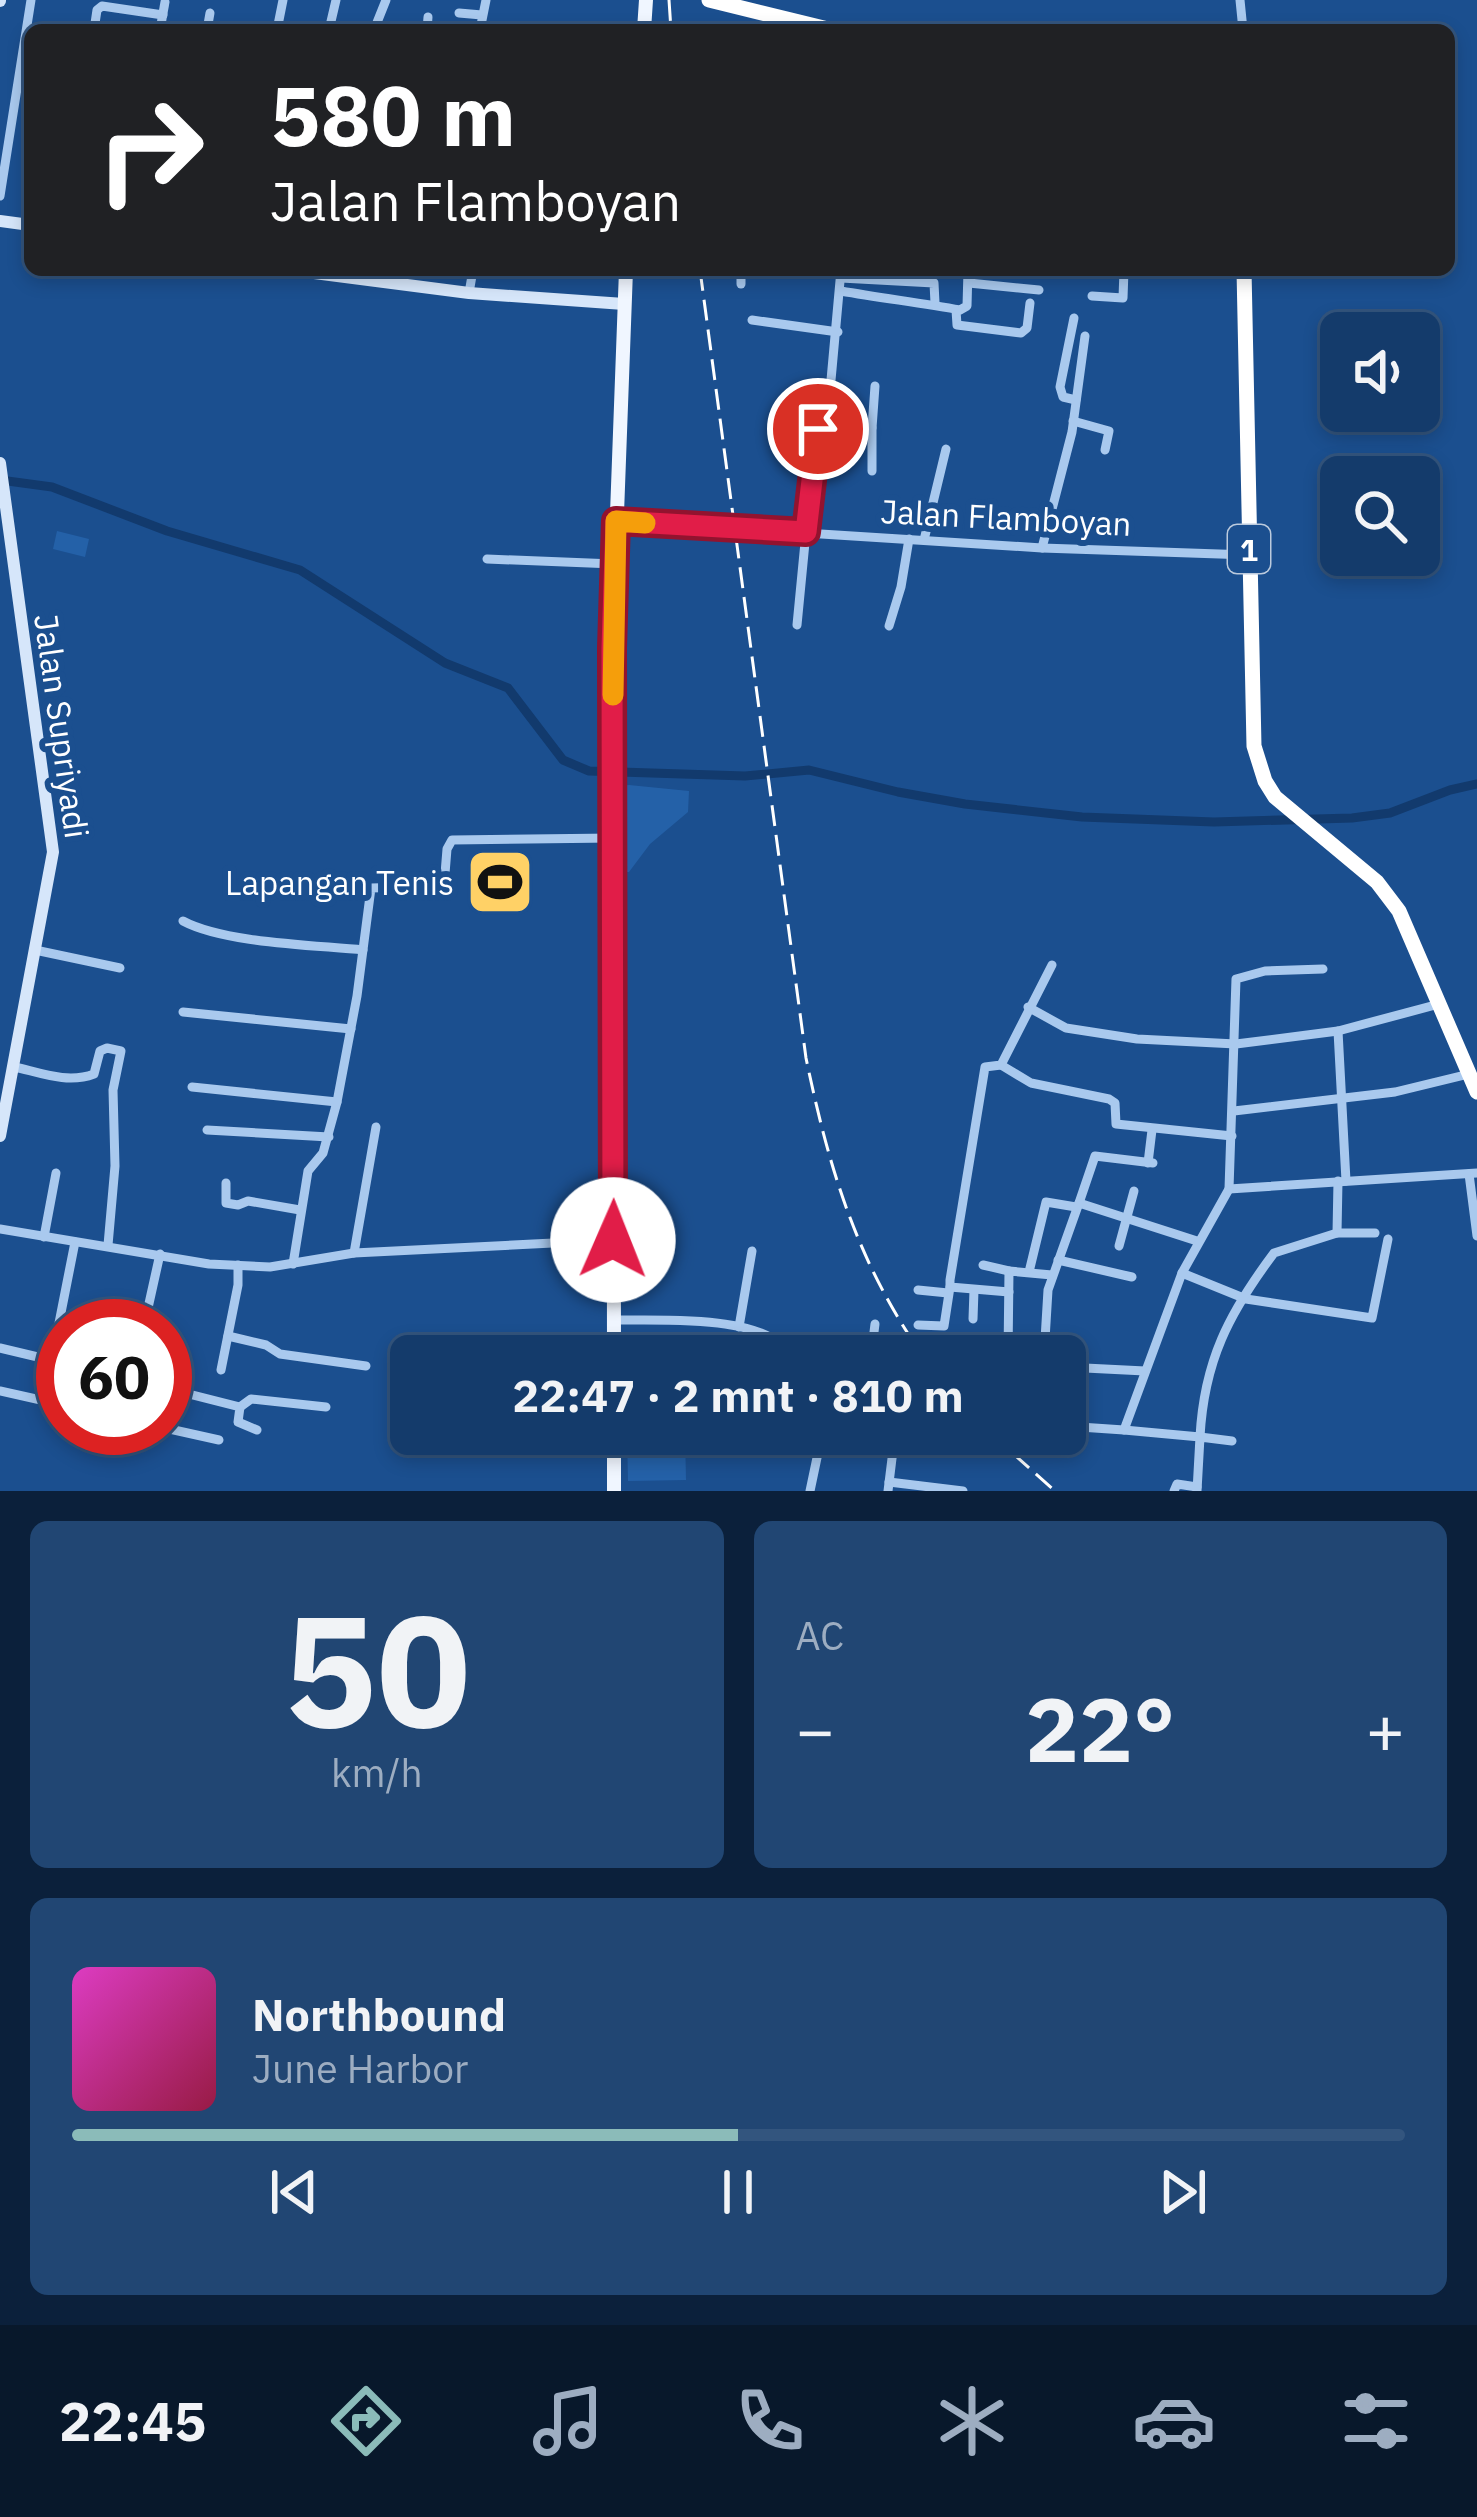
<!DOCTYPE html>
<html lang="id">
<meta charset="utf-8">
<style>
:root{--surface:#143b6b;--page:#214673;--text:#f1f3f6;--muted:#9dadc1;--line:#33557e;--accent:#8bbbb9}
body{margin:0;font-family:"IBM Plex Sans",sans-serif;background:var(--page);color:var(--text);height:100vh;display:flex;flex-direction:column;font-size:45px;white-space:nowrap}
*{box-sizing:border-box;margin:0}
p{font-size:39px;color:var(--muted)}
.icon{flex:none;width:66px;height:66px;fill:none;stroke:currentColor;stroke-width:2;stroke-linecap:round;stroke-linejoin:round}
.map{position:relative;height:1491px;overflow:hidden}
.drawer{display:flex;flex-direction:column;gap:30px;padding:30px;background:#0b203b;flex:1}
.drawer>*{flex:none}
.hud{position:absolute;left:24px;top:24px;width:1431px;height:252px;border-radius:18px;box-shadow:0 6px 18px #0003,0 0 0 3px var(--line);background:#202124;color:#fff;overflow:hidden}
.controls{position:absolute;left:1320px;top:312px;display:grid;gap:24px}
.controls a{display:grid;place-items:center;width:120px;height:120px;border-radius:18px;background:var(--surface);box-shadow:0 6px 18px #0003,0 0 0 3px var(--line);font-size:60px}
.speed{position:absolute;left:36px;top:1299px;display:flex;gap:24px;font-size:60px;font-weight:700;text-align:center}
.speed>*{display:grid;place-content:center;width:156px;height:156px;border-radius:50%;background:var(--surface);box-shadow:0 6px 18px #0003,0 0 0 3px var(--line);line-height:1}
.speed .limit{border:18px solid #d22;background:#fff;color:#111}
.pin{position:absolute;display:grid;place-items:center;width:102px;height:102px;color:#fff;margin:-51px;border:6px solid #fff;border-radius:50%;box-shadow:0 3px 12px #0007}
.me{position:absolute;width:132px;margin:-66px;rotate:1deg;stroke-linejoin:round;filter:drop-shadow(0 0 9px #0008)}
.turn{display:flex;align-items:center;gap:42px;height:252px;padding:0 48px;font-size:54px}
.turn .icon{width:156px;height:156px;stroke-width:2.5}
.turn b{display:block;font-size:84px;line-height:102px}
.big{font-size:90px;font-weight:700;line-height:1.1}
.drawer .card{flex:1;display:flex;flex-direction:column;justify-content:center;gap:18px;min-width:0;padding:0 42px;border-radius:18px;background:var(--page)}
.drawer .dial{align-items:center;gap:0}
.dial b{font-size:156px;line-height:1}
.song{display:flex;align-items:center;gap:36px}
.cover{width:144px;height:144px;border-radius:18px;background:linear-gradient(135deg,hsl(310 70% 55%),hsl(340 70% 35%))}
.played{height:12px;border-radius:6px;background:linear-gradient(90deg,var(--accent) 50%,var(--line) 50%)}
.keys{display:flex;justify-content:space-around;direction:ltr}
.heat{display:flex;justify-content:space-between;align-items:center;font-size:66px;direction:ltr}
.drawer .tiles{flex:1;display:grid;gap:30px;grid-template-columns:1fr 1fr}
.card:last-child{grid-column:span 2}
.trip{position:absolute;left:390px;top:1335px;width:696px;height:120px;border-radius:18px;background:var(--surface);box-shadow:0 6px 18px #0003,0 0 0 3px var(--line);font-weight:700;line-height:120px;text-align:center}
.dock{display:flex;height:192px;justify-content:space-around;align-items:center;background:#08182b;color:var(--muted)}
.dock .icon{width:84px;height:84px}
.dock .selected{color:var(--accent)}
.dock b{font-size:54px;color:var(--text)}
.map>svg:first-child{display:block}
.green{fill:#2461a8}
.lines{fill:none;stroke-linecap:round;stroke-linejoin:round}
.canal{stroke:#123a6d;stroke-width:9}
.street{stroke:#a9c9ee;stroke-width:9}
.secondary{stroke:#d6e6fa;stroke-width:12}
.primary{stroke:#f0f6ff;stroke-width:14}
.highway{stroke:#fff;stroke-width:15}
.rail{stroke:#fff;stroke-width:3;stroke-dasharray:21 9;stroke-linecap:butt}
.route-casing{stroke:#92132f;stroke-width:30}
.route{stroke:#e11d48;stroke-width:21}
.slow{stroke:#f59e0b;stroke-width:21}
.labels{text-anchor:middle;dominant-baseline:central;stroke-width:12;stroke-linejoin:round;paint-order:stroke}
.shield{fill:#1b4f8f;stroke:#bbcadd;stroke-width:3}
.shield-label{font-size:30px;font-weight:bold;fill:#fff}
.street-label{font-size:33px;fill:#fff;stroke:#1b4f8f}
.poi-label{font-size:33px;fill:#fff;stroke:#1b4f8f;text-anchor:end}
</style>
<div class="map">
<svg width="1477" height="1491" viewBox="0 0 1477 1491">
<rect width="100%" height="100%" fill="#1b4f8f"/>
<g class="green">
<path d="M 57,531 L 89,539 L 85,557 L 53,549 Z"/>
<path d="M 629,785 L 689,791 L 688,812 L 650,844 L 629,872 L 613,872 L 614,786 Z"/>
<path d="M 523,870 L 521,894 L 479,894 L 479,871 Z"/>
<path d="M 627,1434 L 685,1434 L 686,1480 L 628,1481 Z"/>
</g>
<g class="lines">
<path class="canal" d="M 0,480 L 52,487 L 167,531 L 300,570 L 445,663 L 508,688 L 563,760 L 589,771 L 745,776 L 809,770 L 898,792 L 965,804 L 1082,817 L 1214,822 L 1352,818 L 1390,813 L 1450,790 L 1477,784"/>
<g class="street">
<path d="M 1240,0 L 1243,30"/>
<path d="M 459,13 L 482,15"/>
<path d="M 94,30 L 97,10 L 102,6 L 163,15"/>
<path d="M 160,30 L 165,2"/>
<path d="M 207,30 L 210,13"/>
<path d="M 277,30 L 283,0"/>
<path d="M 329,30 L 336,0"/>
<path d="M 374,30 L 386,0"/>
<path d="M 427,30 L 428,17"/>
<path d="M 480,30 L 486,0"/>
<path d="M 0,196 L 31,0"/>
<path d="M 841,278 L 934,283 L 935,303"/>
<path d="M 969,283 L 1039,290"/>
<path d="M 741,284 L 741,270"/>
<path d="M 841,291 C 881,298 921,303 960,310 L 967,306 L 968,270"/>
<path d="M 469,293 L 473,270"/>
<path d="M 1092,296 L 1123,298 L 1124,270"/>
<path d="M 956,310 L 957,325 L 1021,333 L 1027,328 L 1030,303"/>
<path d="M 1074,318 L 1060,387 L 1063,397 L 1076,400"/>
<path d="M 752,320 L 838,332"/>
<path d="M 1073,421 L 1109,431 L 1105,450"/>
<path d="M 821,424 L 872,428 L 872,471"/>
<path d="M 872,428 L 875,386"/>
<path d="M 616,521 L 1042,548 L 1249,555"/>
<path d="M 924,540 L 946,449"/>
<path d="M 1042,548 L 1072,432 L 1085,336"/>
<path d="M 487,559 L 614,564"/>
<path d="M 797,625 L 813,460 L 830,391 L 841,270"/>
<path d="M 889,626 L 901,587 L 909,539"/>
<path d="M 183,921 C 224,943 314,945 363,950"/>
<path d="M 35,950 L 120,968"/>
<path d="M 1028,1007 L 1066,1028 L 1137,1039 L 1236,1044 L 1338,1031 L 1439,1004"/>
<path d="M 183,1012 L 351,1029"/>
<path d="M 1338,1031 L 1346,1181"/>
<path d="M 1001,1065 L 1031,1083 L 1109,1099 L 1115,1103 L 1116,1124 L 1232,1136"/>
<path d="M 15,1067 C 41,1073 68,1084 94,1074 L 100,1051 L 107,1048 L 121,1051 L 113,1090 L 115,1166 L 108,1245"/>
<path d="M 192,1087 L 337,1102"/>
<path d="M 1234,1111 L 1395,1092 L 1469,1074"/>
<path d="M 207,1130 L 329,1137"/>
<path d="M 1148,1163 L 1152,1130"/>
<path d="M 1469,1174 L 1477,1236"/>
<path d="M 226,1183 L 226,1203 L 238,1205 L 248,1201 L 300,1210"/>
<path d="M 1229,1189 L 1477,1173"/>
<path d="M 1079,1203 L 1095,1156 L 1153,1163"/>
<path d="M 0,1229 L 209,1264 L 270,1267 L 354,1253 L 613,1240"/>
<path d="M 1337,1233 L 1375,1233"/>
<path d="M 44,1237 L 56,1173"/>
<path d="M 1119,1246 L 1134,1191"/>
<path d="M 354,1253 L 376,1127"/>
<path d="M 1058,1260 L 1132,1277"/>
<path d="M 293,1264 L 308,1171 L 323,1153 L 337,1102 L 357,996 L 371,888 L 444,886 L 447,849 L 452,840 L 613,838"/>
<path d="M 983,1265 L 1009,1271"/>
<path d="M 1029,1272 L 1046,1202 L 1076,1207"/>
<path d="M 1182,1273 L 1246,1299 L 1372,1318 L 1388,1239"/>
<path d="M 918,1290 L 948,1293"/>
<path d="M 1009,1292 L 950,1287 L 950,1280 L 985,1067 L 1001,1065 L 1052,965"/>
<path d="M 973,1319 L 974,1290"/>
<path d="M 614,1320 C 653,1321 772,1313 788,1356"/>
<path d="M 918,1325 L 944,1326 L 950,1287"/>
<path d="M 144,1326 L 160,1254"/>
<path d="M 739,1327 L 752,1251"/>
<path d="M 58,1328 L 75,1242"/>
<path d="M 228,1336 L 266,1345 L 280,1354 L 366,1366"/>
<path d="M 0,1348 L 63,1363"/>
<path d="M 851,1356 L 851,1352"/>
<path d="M 871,1356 L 875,1324"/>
<path d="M 1008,1356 L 1009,1271 L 1052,1275"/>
<path d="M 1044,1356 L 1048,1290 L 1079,1203 L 1197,1241"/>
<path d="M 1065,1367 L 1145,1371"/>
<path d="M 221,1370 L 238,1285 L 238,1265"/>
<path d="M 165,1388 L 240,1407 L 238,1422 L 257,1430"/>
<path d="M 0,1391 L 63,1405"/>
<path d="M 240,1407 L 251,1399 L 326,1407"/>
<path d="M 1065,1426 L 1124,1430 L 1182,1273 L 1229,1189 L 1236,979 L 1265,971 L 1323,969"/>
<path d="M 165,1428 L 219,1440"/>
<path d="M 1124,1430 L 1200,1437 C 1204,1361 1229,1313 1274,1253 L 1337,1233 L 1338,1181"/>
<path d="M 889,1482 L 963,1491"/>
<path d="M 810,1491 L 822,1434"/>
<path d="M 888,1491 L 895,1434"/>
<path d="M 1174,1491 L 1177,1484 L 1197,1487"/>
<path d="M 1197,1491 L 1200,1437 L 1232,1441"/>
</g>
<g class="secondary">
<path d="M 0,1 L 0,0"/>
<path d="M 0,221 L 30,225"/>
<path d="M 291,270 L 469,293 L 624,304"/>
<path d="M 0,463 L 53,852 L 0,1136"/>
</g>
<g class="primary">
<path d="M 644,30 L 646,0"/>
<path d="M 614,1356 L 613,622 L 626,270"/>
<path d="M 614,1434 L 614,1491"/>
</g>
<g class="highway">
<path d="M 709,0 L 832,30"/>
<path d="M 1244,270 L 1254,746 L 1265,781 L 1275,797 L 1377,882 L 1399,911 L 1477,1092"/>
</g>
<g class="rail">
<path d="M 669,0 L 671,30"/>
<path d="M 700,270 L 806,1058 C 829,1169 857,1262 923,1356"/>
<path d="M 991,1434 L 1055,1491"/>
</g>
</g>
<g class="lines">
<g class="route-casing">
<path id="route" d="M 613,1240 L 612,648 L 616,521 L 806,532 L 818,429"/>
</g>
<use href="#route" class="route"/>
<path class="slow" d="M 613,695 L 616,521 L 645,523"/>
</g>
<defs>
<g id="stadium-square" transform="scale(3.45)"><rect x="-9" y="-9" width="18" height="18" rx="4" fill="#ffd166" stroke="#1b4f8f"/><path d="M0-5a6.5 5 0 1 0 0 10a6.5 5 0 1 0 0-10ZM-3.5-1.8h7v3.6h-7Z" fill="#111"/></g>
</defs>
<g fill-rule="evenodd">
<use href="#stadium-square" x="500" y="882"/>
</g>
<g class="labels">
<rect class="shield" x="1228" y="525" width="42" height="48" rx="9"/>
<g class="shield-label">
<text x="1249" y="549">1</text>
</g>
<g class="street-label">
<text transform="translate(1006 517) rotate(3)">Jalan Flamboyan</text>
<text transform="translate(62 726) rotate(82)">Jalan Supriyadi</text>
</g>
<g class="poi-label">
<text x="454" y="882">Lapangan Tenis</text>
</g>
</g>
</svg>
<div class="controls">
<a><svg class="icon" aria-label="sound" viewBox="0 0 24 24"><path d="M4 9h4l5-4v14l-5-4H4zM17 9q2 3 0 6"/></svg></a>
<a><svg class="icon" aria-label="search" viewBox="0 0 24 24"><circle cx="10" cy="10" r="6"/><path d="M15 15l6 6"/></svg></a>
</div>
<div class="speed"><div class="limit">60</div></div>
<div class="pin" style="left:818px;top:429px;background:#d93025"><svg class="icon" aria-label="arrive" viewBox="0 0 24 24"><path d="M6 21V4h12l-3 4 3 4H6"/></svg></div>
<svg class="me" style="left:613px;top:1240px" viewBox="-20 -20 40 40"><circle r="19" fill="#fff"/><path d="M0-13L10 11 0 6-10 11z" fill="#e11d48"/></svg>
<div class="trip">22:47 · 2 mnt · 810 m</div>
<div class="hud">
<div class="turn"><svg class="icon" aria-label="right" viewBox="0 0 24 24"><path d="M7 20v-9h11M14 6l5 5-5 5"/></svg><div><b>580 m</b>Jalan Flamboyan</div></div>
</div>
</div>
<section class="drawer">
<div class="tiles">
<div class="card dial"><b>50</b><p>km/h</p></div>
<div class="card"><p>AC</p>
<div class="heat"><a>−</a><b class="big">22°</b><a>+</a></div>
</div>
<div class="card">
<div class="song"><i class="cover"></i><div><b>Northbound</b><p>June Harbor</p></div></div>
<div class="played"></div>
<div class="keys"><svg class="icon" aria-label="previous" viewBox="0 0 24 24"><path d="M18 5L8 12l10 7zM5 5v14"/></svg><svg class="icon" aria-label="pause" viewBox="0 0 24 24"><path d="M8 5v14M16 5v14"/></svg><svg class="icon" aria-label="next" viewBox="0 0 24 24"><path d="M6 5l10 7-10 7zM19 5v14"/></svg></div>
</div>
</div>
</section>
<nav class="dock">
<b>22:45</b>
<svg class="icon selected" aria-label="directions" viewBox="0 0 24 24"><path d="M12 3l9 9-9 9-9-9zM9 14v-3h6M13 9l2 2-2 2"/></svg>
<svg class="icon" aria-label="music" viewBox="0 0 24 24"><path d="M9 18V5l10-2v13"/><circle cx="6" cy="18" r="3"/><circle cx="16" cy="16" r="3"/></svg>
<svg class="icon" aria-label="phone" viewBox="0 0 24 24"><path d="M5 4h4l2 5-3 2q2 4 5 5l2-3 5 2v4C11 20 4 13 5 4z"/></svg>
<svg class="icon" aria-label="climate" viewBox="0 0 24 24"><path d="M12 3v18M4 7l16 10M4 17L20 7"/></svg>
<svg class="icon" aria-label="car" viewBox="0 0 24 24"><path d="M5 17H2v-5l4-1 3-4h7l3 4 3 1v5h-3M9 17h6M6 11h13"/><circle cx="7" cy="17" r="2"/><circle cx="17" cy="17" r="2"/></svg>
<svg class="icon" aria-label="filters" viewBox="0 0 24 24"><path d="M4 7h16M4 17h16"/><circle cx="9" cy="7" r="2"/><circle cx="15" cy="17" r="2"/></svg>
</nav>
